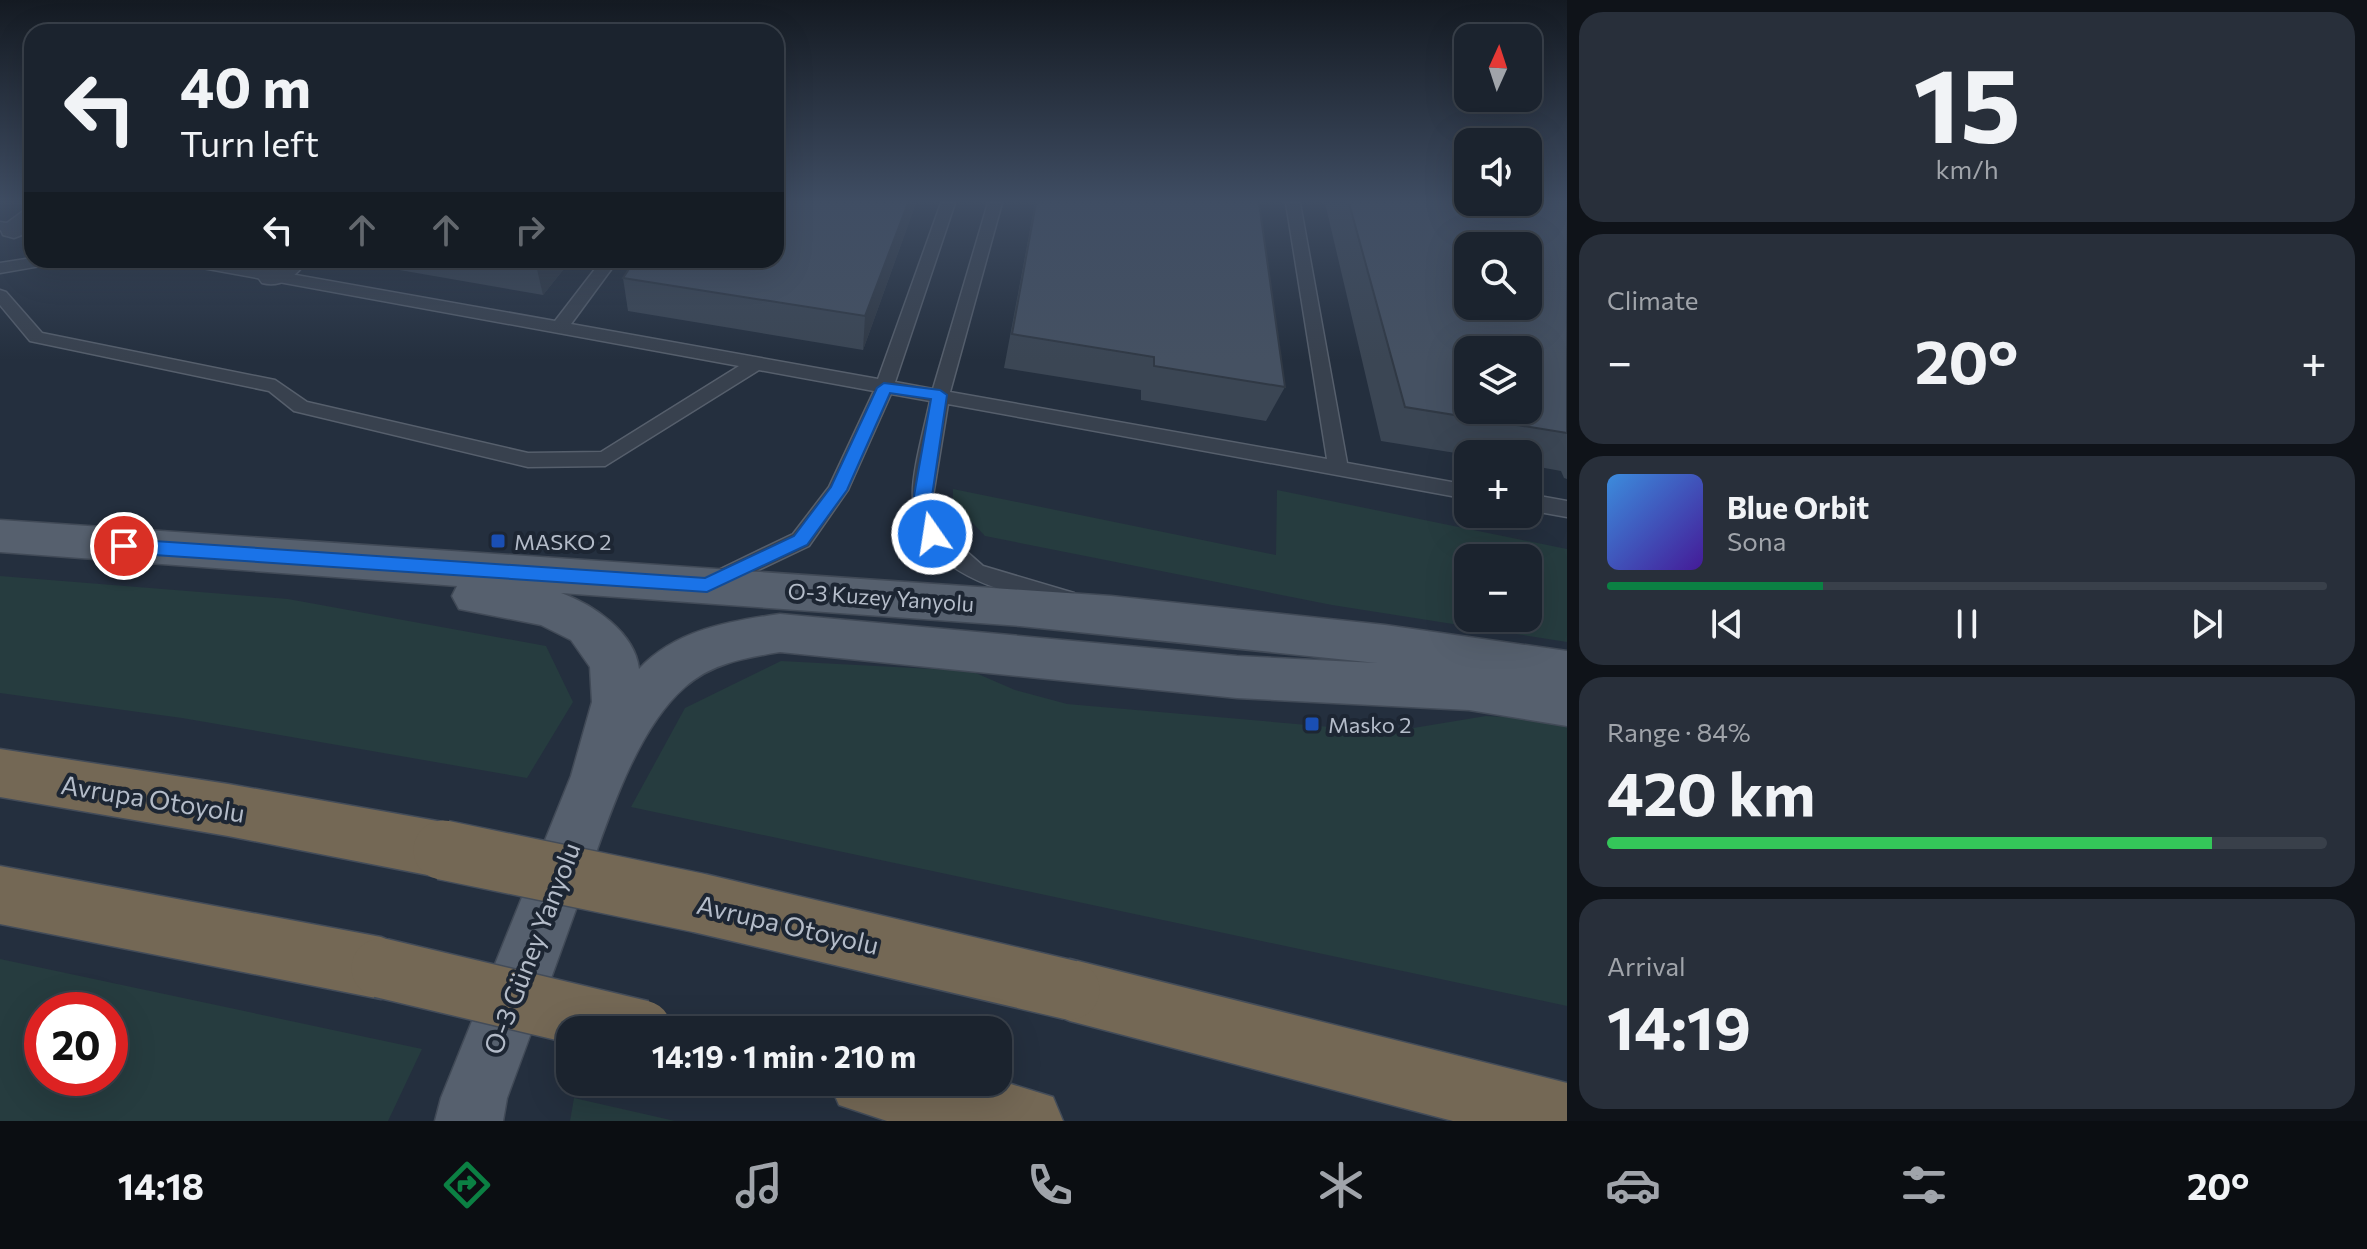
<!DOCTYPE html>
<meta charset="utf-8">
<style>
:root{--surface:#1b232e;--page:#282f3a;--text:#f1f3f6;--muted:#a0a4aa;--line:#39404a;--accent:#0b8043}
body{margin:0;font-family:Commissioner,sans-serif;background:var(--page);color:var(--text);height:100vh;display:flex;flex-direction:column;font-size:30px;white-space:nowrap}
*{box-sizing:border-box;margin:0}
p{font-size:26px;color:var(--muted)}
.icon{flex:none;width:44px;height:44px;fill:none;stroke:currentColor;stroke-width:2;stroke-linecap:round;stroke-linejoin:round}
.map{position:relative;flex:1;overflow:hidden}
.drawer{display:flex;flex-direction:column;gap:12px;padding:12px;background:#0f1319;width:800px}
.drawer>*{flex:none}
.hud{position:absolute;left:24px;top:24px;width:760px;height:244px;border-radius:24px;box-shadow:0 8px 32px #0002,0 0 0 2px var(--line);background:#1b232e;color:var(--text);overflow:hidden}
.needle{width:52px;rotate:3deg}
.controls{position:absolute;left:1454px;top:24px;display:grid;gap:16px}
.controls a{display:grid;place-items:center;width:88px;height:88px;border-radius:16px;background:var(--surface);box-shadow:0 8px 32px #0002,0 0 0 2px var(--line);font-size:40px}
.speed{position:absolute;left:24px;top:992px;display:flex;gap:16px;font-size:40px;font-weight:700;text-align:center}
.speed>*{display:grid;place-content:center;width:104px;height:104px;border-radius:50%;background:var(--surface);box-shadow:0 8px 32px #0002,0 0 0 2px var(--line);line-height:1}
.speed .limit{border:12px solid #d22;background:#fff;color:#111}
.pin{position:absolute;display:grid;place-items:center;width:68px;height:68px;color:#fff;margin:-34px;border:4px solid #fff;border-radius:50%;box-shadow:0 2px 8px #0007}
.me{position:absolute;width:88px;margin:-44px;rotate:347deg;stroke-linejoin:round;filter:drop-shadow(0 0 6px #0008)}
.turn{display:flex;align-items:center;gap:28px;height:168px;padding:0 24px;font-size:36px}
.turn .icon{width:104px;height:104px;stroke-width:2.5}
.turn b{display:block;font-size:56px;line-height:68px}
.lanes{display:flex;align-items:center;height:76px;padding:0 24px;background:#0003;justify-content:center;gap:40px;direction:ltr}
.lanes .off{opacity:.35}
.big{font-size:60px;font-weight:700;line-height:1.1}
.drawer .card{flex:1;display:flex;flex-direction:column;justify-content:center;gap:12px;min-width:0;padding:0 28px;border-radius:24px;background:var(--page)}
.drawer .dial{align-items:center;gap:0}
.dial b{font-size:104px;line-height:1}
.song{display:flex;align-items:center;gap:24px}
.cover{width:96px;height:96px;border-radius:12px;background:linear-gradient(135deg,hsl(210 70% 55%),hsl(260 70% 35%))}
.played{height:8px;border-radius:4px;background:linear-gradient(90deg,var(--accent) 30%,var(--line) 30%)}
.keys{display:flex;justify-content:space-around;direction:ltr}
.heat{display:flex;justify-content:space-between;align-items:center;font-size:44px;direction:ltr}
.charge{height:12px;border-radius:6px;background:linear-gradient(90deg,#34c759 84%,var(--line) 0)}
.trip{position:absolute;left:556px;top:1016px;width:456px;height:80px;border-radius:24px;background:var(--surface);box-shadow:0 8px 32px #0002,0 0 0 2px var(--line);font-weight:700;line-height:80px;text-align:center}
.tabs{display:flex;height:128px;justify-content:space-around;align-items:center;background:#0b0e12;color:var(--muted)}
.tabs .icon{width:56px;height:56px}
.tabs .selected{color:var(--accent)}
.tabs b{font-size:36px;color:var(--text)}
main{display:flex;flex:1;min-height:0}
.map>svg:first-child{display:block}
.green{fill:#263c3f;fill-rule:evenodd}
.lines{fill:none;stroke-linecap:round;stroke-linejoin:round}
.lane-casing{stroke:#565f6c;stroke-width:3}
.street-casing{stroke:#565f6c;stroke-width:3}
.primary-casing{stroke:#414a57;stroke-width:3}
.highway-casing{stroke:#434c59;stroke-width:3}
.lane{fill:#38414e;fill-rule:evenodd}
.street{fill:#38414e;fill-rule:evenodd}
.primary{fill:#56606e;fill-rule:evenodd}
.highway{fill:#746855;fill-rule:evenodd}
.highway-bridge-casing{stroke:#434c59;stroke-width:62;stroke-linecap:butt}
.highway-bridge{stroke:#746855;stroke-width:59}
.wall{fill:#3b4654}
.shaded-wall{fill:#303945}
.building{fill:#455162;stroke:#303945;stroke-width:2;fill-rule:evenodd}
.route{fill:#1a73e8;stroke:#114b97;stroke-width:2}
.transit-dot{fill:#1a4fb4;stroke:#1d2633;stroke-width:3}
.labels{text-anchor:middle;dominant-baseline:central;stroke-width:8;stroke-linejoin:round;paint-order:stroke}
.poi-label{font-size:22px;fill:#b4bcc9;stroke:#1d2633;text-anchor:start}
.street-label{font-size:22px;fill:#b4bcc9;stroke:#1d2633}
.near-street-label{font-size:26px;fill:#b4bcc9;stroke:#1d2633}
</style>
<main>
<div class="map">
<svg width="1567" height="1121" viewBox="0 0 1567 1121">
<rect width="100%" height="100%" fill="#242f3e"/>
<g class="green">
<path d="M 953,489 L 1276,555 L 1277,490 L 1567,549 L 1567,642 L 1332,605 L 985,536 L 953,502 ZM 1468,558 L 1528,558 L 1528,618 L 1468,618 Z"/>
<path d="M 0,576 L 288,599 L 546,646 L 573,702 L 527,778 L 182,718 L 0,693 Z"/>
<path d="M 781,661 L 971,671 L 1015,690 L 1067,704 L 1389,732 L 1486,716 L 1567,720 L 1567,1006 L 631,807 L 685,708 Z"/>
<path d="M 0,959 L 422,1049 L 388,1121 L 0,1121 ZM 42,1010 L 110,1010 L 110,1078 L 42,1078 Z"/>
<path d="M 574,1098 L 675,1121 L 570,1121 Z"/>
</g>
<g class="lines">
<g class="lane-casing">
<g id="lane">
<path d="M 941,203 L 955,203 L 895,382 L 933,389 L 988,203 L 1002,203 L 950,392 L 1327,459 L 1286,203 L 1300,203 L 1347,463 L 1468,485 L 1468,499 L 948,404 L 933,496 L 942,530 L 983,566 L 1074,593 L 1077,599 L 1074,605 L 1066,608 C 1003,590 921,578 913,498 C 911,475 925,426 930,401 L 891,394 L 848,490 L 809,546 L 714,591 L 706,588 L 703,582 L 706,576 L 793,534 L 829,487 L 874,391 L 759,370 L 605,466 L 528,467 L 294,411 L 269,391 L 30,341 L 0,305 L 0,290 L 6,292 L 42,333 L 275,380 L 307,402 L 528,453 L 601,452 L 739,366 L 186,265 L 178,260 L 212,260 L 555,321 L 602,260 L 618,260 L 571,324 L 878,379 Z"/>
<path d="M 0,222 L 32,227 L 32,237 L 0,230 Z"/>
<path d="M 32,258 L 54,260 L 46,265 L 0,273 L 0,263 Z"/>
<path d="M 1528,494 L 1567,501 L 1567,517 L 1528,510 Z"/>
</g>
</g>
<g class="street-casing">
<g id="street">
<path d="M 32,209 L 32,231 L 14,238 L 3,235 L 0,228 L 22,212 Z"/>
<path d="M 273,260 L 308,260 C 296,276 282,288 262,283 L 257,276 Z"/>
</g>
</g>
<g class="primary-casing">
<path id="primary" d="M 0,520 L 1111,596 L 1385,625 L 1567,651 L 1567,726 L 1469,710 L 1237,698 L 780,652 C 745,658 712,663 685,687 C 632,733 604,833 580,898 C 556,965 532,1031 507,1098 L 503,1121 L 435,1121 L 441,1098 L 571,776 L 592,702 L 590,667 L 571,640 L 541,625 L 459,609 L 452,596 L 457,586 L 0,552 ZM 561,593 L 1020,626 L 1377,663 L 1237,656 L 780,614 C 730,621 675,630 639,669 C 635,632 592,604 561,593 Z"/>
</g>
<g class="highway-casing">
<g id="highway">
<path d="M 0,749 L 228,784 L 443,822 L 463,831 L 471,850 L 463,869 L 443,878 L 228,836 L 0,797 Z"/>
<path d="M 0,866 L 381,937 L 403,946 L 412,968 L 403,990 L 381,999 L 0,924 Z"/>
<path d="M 1070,959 L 1567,1083 L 1567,1121 L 1453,1121 L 1070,1021 L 1048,1012 L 1039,990 L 1048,968 Z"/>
<path d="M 998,1080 L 1053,1097 L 1063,1121 L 887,1121 L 839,1105 L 829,1082 Z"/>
</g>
</g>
<use href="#lane" class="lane"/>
<use href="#street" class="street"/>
<use href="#primary" class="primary"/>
<use href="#highway" class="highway"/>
<g class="highway-bridge-casing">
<g id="highway-bridge">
<path d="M 443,850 L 699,903 L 1070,990"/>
<path d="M 381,968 L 642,1030"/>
</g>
</g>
<use href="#highway-bridge" class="highway-bridge"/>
</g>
<g class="wall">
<path d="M 11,203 L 32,203 L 32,206 Z"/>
<path d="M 776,203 L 916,203 L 863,350 L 628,311 L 623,278 Z"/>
<path d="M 1035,203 L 1259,203 L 1285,387 L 1266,421 L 1141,400 L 1141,390 L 1004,368 Z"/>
<path d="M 1325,203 L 1567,203 L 1567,479 L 1564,478 L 1561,471 L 1528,465 L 1528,454 L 1468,454 L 1468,455 L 1381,441 Z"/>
<path d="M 342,260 L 571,260 L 543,295 Z"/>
</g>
<g class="shaded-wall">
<path d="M 908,203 L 916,203 L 863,350 L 865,316 Z"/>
<path d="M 541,260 L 571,260 L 543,295 L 536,265 Z"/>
</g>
<g class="building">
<path d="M 776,203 L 908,203 L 865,316 L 623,278 L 635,260 L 776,260 Z"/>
<path d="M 1036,203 L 1259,203 L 1285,387 L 1154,366 L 1154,357 L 1012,334 Z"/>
<path d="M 1349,203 L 1567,203 L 1567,433 L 1405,407 ZM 1468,246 L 1528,246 L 1528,306 L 1468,306 ZM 1468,350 L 1528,350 L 1528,410 L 1468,410 Z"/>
<path d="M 505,260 L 541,260 L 536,265 Z"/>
</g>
<linearGradient id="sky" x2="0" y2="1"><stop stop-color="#141a22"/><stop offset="0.56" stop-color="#3f4d63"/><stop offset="1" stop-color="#3f4d63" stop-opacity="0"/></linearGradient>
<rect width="1567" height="360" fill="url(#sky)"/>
<path class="route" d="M 884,383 L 940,390 L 947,395 L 932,496 L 941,534 L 938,539 L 926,539 L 914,496 L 931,399 L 890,393 L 847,490 L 807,545 L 707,592 L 124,553 L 115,546 L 124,539 L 705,578 L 794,536 L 831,487 L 877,388 Z"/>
<g class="transit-dot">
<rect x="490" y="533" width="16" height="16" rx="4"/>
<rect x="1304" y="716" width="16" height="16" rx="4"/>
</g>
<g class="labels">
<g class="poi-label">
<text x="514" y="541">MASKO 2</text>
<text x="1328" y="724">Masko 2</text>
</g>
<g class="street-label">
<text transform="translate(881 597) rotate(4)">O-3 Kuzey Yanyolu</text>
</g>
<g class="near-street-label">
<text transform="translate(153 798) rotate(9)">Avrupa Otoyolu</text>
<text transform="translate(788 924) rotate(13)">Avrupa Otoyolu</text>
<text transform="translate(531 948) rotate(-69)">O-3 Güney Yanyolu</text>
</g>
</g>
</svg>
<div class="controls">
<a><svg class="needle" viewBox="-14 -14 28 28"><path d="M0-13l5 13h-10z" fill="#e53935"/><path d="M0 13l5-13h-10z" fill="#a0a4aa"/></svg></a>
<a><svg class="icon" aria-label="sound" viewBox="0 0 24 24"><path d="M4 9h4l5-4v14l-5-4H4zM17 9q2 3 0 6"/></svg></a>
<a><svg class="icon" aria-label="search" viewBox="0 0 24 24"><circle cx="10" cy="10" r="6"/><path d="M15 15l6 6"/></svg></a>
<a><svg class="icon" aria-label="layers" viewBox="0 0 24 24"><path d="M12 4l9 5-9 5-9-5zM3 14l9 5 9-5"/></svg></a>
<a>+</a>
<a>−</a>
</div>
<div class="speed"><div class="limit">20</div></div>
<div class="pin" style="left:124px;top:546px;background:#d93025"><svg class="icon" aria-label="arrive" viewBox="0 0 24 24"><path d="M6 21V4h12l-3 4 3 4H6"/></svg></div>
<svg class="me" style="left:932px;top:534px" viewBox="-20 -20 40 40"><circle r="17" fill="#1a73e8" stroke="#fff" stroke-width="3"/><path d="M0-11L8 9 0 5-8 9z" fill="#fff"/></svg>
<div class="trip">14:19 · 1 min · 210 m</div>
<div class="hud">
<div class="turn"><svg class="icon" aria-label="left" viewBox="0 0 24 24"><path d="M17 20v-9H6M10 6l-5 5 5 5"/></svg><div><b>40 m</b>Turn left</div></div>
<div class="lanes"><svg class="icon" aria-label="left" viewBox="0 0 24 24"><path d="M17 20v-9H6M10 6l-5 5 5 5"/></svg><svg class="icon off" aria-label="ahead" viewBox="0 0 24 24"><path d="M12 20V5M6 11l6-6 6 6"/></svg><svg class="icon off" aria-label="ahead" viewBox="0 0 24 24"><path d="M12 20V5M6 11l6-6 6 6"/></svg><svg class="icon off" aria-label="right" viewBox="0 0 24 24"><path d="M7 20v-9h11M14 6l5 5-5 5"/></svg></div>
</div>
</div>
<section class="drawer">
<div class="card dial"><b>15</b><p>km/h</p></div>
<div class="card"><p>Climate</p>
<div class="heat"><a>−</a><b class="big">20°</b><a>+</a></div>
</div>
<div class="card">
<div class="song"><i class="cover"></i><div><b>Blue Orbit</b><p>Sona</p></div></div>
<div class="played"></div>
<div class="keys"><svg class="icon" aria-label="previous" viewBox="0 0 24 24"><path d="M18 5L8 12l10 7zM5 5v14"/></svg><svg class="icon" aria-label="pause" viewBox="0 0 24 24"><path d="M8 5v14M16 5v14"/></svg><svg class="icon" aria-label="next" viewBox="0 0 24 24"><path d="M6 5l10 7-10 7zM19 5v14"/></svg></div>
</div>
<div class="card"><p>Range · 84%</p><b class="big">420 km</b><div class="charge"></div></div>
<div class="card"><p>Arrival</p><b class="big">14:19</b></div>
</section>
</main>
<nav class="tabs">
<b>14:18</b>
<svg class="icon selected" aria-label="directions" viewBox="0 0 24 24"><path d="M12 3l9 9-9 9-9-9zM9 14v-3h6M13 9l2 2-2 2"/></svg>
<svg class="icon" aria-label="music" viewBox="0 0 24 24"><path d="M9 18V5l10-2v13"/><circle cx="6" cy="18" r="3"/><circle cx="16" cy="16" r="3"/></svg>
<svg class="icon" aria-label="phone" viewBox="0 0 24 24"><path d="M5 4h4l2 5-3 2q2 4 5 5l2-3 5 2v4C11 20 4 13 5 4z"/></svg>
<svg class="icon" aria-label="climate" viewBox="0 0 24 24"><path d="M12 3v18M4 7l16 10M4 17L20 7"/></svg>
<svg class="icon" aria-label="car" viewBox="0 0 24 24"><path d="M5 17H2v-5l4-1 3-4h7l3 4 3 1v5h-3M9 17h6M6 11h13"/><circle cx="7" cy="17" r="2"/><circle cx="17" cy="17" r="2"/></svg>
<svg class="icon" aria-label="filters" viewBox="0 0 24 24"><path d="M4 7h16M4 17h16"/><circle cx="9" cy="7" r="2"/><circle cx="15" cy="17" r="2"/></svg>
<b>20°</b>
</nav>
